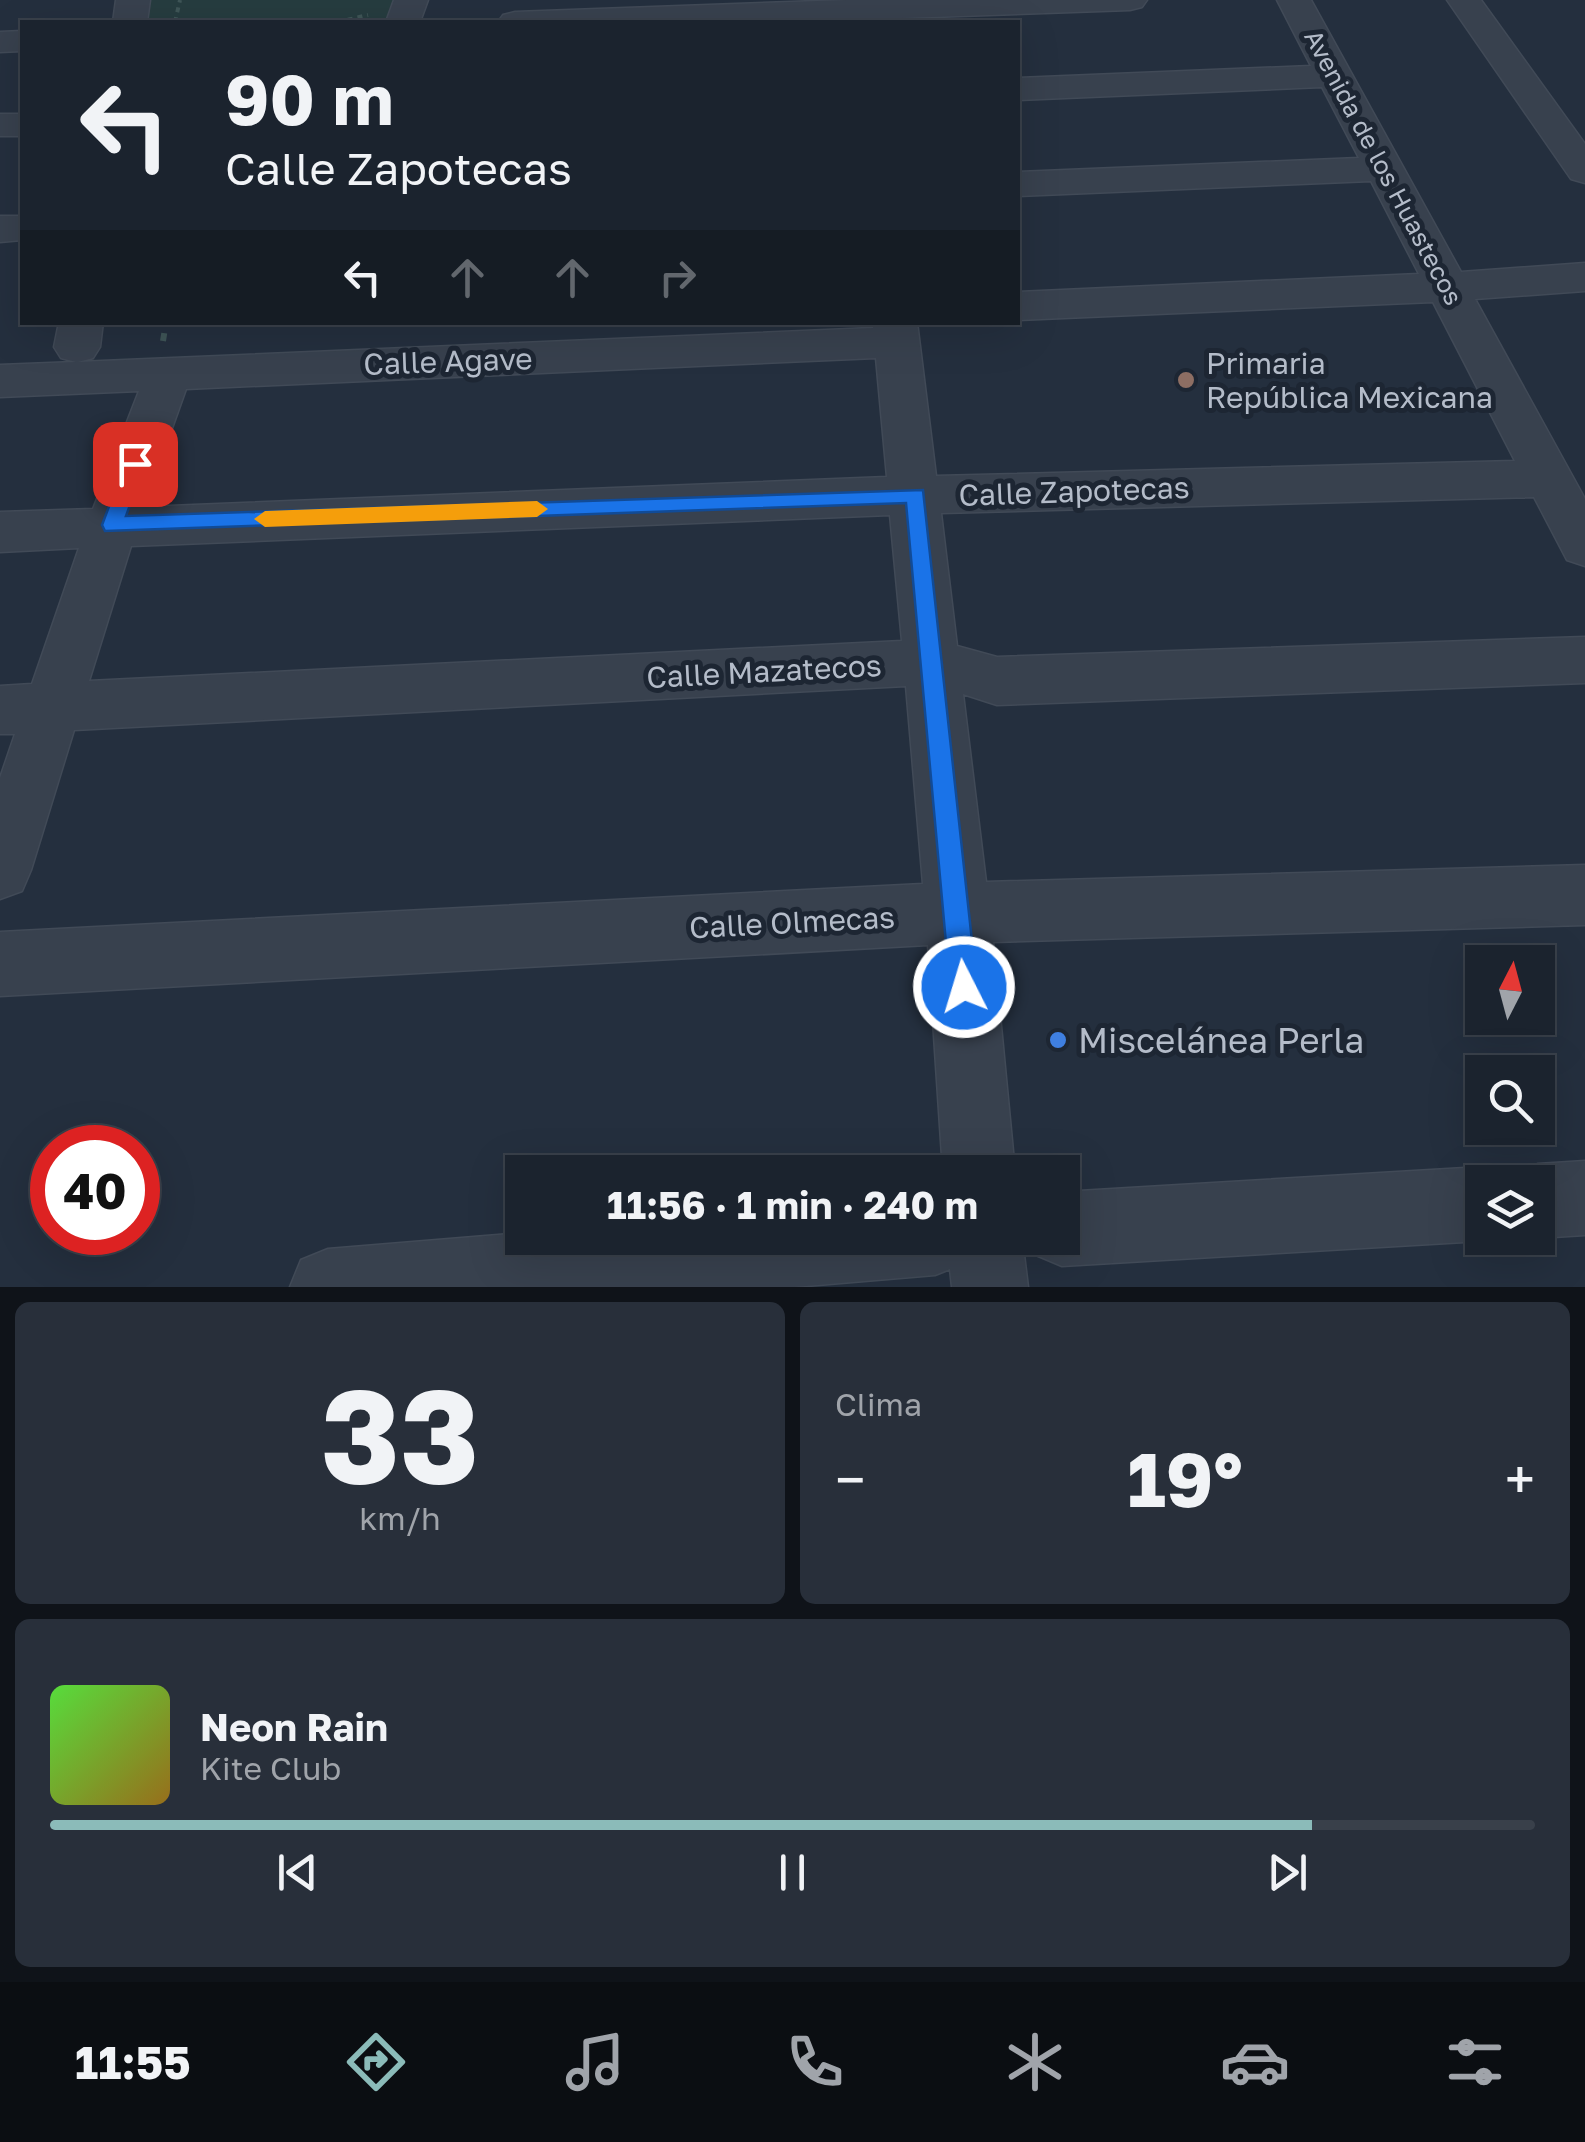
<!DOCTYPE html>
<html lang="es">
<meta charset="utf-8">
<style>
:root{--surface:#1b232e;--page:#282f3a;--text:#f1f3f6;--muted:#a0a4aa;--line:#39404a;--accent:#8bbbb9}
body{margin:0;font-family:"Golos Text",sans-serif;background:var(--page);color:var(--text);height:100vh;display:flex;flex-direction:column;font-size:38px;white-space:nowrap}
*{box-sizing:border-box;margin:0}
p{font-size:32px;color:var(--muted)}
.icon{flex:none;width:55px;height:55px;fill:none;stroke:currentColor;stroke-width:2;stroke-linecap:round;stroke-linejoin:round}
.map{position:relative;height:1287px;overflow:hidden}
.details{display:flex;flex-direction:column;gap:15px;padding:15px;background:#0f1319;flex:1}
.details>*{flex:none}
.banner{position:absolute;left:20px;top:20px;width:1000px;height:305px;border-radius:0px;box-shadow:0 10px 40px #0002,0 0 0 2px var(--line);background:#1b232e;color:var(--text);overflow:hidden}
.needle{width:65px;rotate:6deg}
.controls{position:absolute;left:1465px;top:945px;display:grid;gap:20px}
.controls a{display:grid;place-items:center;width:90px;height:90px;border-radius:0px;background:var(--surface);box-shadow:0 10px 40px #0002,0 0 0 2px var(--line);font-size:50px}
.speed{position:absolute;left:30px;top:1125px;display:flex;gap:20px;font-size:50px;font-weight:700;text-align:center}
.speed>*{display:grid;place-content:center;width:130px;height:130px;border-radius:50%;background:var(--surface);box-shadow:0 10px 40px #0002,0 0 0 2px var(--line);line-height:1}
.speed .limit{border:15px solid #d22;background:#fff;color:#111}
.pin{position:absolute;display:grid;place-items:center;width:85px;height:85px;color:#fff;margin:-42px;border-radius:20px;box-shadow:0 5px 15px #0006}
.me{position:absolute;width:110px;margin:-55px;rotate:355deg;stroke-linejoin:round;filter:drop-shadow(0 0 8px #0008)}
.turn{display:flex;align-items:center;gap:35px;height:210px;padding:0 40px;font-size:45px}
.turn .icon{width:130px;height:130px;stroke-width:2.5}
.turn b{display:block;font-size:70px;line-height:85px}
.lanes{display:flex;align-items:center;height:95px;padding:0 40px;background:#0003;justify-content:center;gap:50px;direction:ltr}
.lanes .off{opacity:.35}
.big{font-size:75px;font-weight:700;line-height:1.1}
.details .card{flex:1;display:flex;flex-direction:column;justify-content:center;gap:15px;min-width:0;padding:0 35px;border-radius:15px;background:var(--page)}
.details .dial{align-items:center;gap:0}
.dial b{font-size:130px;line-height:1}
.song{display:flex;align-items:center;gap:30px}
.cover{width:120px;height:120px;border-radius:15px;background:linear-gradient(135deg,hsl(110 70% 55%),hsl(40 70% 35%))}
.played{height:10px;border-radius:5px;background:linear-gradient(90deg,var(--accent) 85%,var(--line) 85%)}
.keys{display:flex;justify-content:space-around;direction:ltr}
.heat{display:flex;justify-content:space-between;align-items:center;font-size:55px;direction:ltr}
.details .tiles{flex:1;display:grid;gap:15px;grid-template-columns:1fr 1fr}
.card:last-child{grid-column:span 2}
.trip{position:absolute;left:505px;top:1155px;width:575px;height:100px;border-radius:0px;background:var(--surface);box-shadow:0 10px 40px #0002,0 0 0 2px var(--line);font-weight:700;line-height:100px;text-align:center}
.menu{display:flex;height:160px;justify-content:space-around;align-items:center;background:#0b0e12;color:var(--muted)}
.menu .icon{width:70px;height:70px}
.menu .active{color:var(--accent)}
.menu b{font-size:45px;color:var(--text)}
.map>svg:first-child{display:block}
.green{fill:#263c3f}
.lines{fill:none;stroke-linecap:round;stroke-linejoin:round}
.minor-casing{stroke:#414a57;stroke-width:3}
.path-far1{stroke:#3f5557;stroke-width:4;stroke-dasharray:5 5;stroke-linecap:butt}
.path{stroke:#3f5557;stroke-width:6;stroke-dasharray:8 8;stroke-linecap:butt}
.minor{fill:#38414e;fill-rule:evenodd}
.route{fill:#1a73e8;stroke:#114b97;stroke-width:2.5}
.slow{fill:#f59e0b}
.education-dot{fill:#8d6e63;stroke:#1d2633;stroke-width:4}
.shop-dot{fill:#3f7fe0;stroke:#1d2633;stroke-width:4}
.labels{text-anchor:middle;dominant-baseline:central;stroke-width:10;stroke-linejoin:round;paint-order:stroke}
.far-street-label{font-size:25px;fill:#b4bcc9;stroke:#1d2633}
.street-label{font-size:30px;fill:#b4bcc9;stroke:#1d2633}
.poi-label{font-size:30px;fill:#b4bcc9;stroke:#1d2633;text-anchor:start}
.near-poi-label{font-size:35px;fill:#b4bcc9;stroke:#1d2633;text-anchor:start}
</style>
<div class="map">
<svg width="1585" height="1287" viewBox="0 0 1585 1287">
<rect width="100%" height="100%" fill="#242f3e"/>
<path class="green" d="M 148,0 L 404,0 L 396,22 L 145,22 Z"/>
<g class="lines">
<g class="minor-casing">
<g id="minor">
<path d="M 116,0 L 150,0 L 147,22 L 113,22 Z"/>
<path d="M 394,0 L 428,0 L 420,22 L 386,22 Z"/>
<path d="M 846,0 L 1147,0 L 1142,7 L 1130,10 L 786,22 L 498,22 L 503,15 L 515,12 Z"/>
<path d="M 1277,0 L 1311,0 L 1461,272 L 1585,263 L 1585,291 L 1475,299 L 1585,499 L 1585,566 L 1567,560 L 1534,497 L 941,513 L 957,646 L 997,657 L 1585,637 L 1585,683 L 997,705 L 963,694 L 986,882 L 1585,865 L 1585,925 L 993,942 L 1015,1172 L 943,1172 L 928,945 L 0,996 L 0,932 L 923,884 L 906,686 L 74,730 L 31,870 L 22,891 L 0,899 L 0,778 L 15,734 L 0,734 L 0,686 L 32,684 L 79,548 L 0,552 L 0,512 L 93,509 L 139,391 L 0,397 L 0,365 L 76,362 L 61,358 L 54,347 L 59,322 L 103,322 L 100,347 L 93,358 L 78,362 L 873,328 L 873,322 L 917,322 L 936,476 L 1515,461 L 1433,302 L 1018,320 L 1018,292 L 1419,274 L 1371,181 L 1018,196 L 1018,172 L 1359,158 L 1322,87 L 1018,100 L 1018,78 L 1311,66 ZM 876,358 L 887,477 L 144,507 L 186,389 ZM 890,515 L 902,641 L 89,681 L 131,546 Z"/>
<path d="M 1447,0 L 1481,0 L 1585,144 L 1585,183 L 1571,179 Z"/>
<path d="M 22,31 L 22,51 L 0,52 L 0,32 Z"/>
<rect x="0" y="114" width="22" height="22"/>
<path d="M 0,216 L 22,216 L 22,240 L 0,242 Z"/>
<path d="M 1585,1161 L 1585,1235 L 1538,1238 L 1537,1238 L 1538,1182 L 1482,1182 L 1482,1238 L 1490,1238 L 1482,1241 L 1062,1266 L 1036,1255 L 1028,1238 L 1062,1238 L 1062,1192 L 1482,1167 L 1509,1181 L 1512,1175 L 1538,1164 Z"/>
<path d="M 522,1233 L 522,1238 L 1022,1238 L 1028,1287 L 952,1287 L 950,1269 L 935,1275 L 794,1287 L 290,1287 L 301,1260 L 328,1249 Z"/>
</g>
</g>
<g class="path-far1">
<path d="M 175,22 L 180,0"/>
<path d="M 338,22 L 368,15"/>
</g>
<path class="path" d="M 163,341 L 166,322"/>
<use href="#minor" class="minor"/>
</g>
<path class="route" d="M 135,457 L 145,464 L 126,516 L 923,490 L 977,987 L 973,997 L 964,1001 L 954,997 L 950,987 L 906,503 L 105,531 L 102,525 L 125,464 Z"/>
<path class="slow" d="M 537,501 L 548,509 L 537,517 L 265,527 L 254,519 L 265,511 Z"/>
<circle class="education-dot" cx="1186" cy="380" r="10"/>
<circle class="shop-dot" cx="1058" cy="1040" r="10"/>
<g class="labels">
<g class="far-street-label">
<text transform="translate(1384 167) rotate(62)">Avenida de los Huastecos</text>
</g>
<g class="street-label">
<text transform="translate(448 361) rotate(-2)">Calle Agave</text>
<text transform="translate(1074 491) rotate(-2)">Calle Zapotecas</text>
<text transform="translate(764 671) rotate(-3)">Calle Mazatecos</text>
<text transform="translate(792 922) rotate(-3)">Calle Olmecas</text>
</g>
<g class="poi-label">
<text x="1206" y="363">Primaria<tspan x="1206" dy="34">República Mexicana</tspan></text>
</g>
<g class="near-poi-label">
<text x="1078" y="1040">Miscelánea Perla</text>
</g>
</g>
</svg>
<div class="controls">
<a><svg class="needle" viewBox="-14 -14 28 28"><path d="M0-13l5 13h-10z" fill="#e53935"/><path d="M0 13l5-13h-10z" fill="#a0a4aa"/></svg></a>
<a><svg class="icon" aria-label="search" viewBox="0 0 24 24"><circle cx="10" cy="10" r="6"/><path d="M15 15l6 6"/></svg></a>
<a><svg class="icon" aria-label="layers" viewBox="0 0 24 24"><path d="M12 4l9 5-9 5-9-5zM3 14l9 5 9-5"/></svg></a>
</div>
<div class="speed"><div class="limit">40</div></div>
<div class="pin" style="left:135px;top:464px;background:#d93025"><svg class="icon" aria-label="arrive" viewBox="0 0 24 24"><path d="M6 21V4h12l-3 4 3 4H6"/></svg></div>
<svg class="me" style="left:964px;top:987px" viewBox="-20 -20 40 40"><circle r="17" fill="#1a73e8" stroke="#fff" stroke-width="3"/><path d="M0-11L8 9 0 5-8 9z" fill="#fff"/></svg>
<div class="trip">11:56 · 1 min · 240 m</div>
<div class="banner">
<div class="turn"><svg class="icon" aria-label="left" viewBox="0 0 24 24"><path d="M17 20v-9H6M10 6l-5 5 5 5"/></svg><div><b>90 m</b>Calle Zapotecas</div></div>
<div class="lanes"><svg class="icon" aria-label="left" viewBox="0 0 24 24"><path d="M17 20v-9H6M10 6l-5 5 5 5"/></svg><svg class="icon off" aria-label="ahead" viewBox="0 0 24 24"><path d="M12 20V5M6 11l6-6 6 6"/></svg><svg class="icon off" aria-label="ahead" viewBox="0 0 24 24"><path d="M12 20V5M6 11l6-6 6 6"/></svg><svg class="icon off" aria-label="right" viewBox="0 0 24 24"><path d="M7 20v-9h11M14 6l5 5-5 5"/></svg></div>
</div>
</div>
<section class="details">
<div class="tiles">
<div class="card dial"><b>33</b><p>km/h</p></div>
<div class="card"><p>Clima</p>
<div class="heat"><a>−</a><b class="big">19°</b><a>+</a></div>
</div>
<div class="card">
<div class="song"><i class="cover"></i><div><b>Neon Rain</b><p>Kite Club</p></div></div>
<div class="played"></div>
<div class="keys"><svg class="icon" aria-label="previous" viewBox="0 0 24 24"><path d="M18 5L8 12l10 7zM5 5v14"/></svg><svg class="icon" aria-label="pause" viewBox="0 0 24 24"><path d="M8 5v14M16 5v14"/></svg><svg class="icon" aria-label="next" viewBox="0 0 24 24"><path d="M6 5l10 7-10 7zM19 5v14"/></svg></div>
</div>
</div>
</section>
<nav class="menu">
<b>11:55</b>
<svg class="icon active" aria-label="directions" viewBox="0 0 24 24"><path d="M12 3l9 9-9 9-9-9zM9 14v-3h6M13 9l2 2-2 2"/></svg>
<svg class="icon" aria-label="music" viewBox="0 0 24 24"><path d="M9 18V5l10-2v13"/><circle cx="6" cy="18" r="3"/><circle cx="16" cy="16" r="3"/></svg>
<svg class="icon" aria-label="phone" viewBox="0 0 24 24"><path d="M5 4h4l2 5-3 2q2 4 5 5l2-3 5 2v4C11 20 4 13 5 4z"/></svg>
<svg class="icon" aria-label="climate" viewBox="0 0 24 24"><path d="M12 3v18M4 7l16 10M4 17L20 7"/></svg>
<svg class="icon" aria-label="car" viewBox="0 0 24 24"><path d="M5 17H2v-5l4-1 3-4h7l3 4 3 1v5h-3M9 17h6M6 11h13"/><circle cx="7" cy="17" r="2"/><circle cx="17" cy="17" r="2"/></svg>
<svg class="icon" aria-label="filters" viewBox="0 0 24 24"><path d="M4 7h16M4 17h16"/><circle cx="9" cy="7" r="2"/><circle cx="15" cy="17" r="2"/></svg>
</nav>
